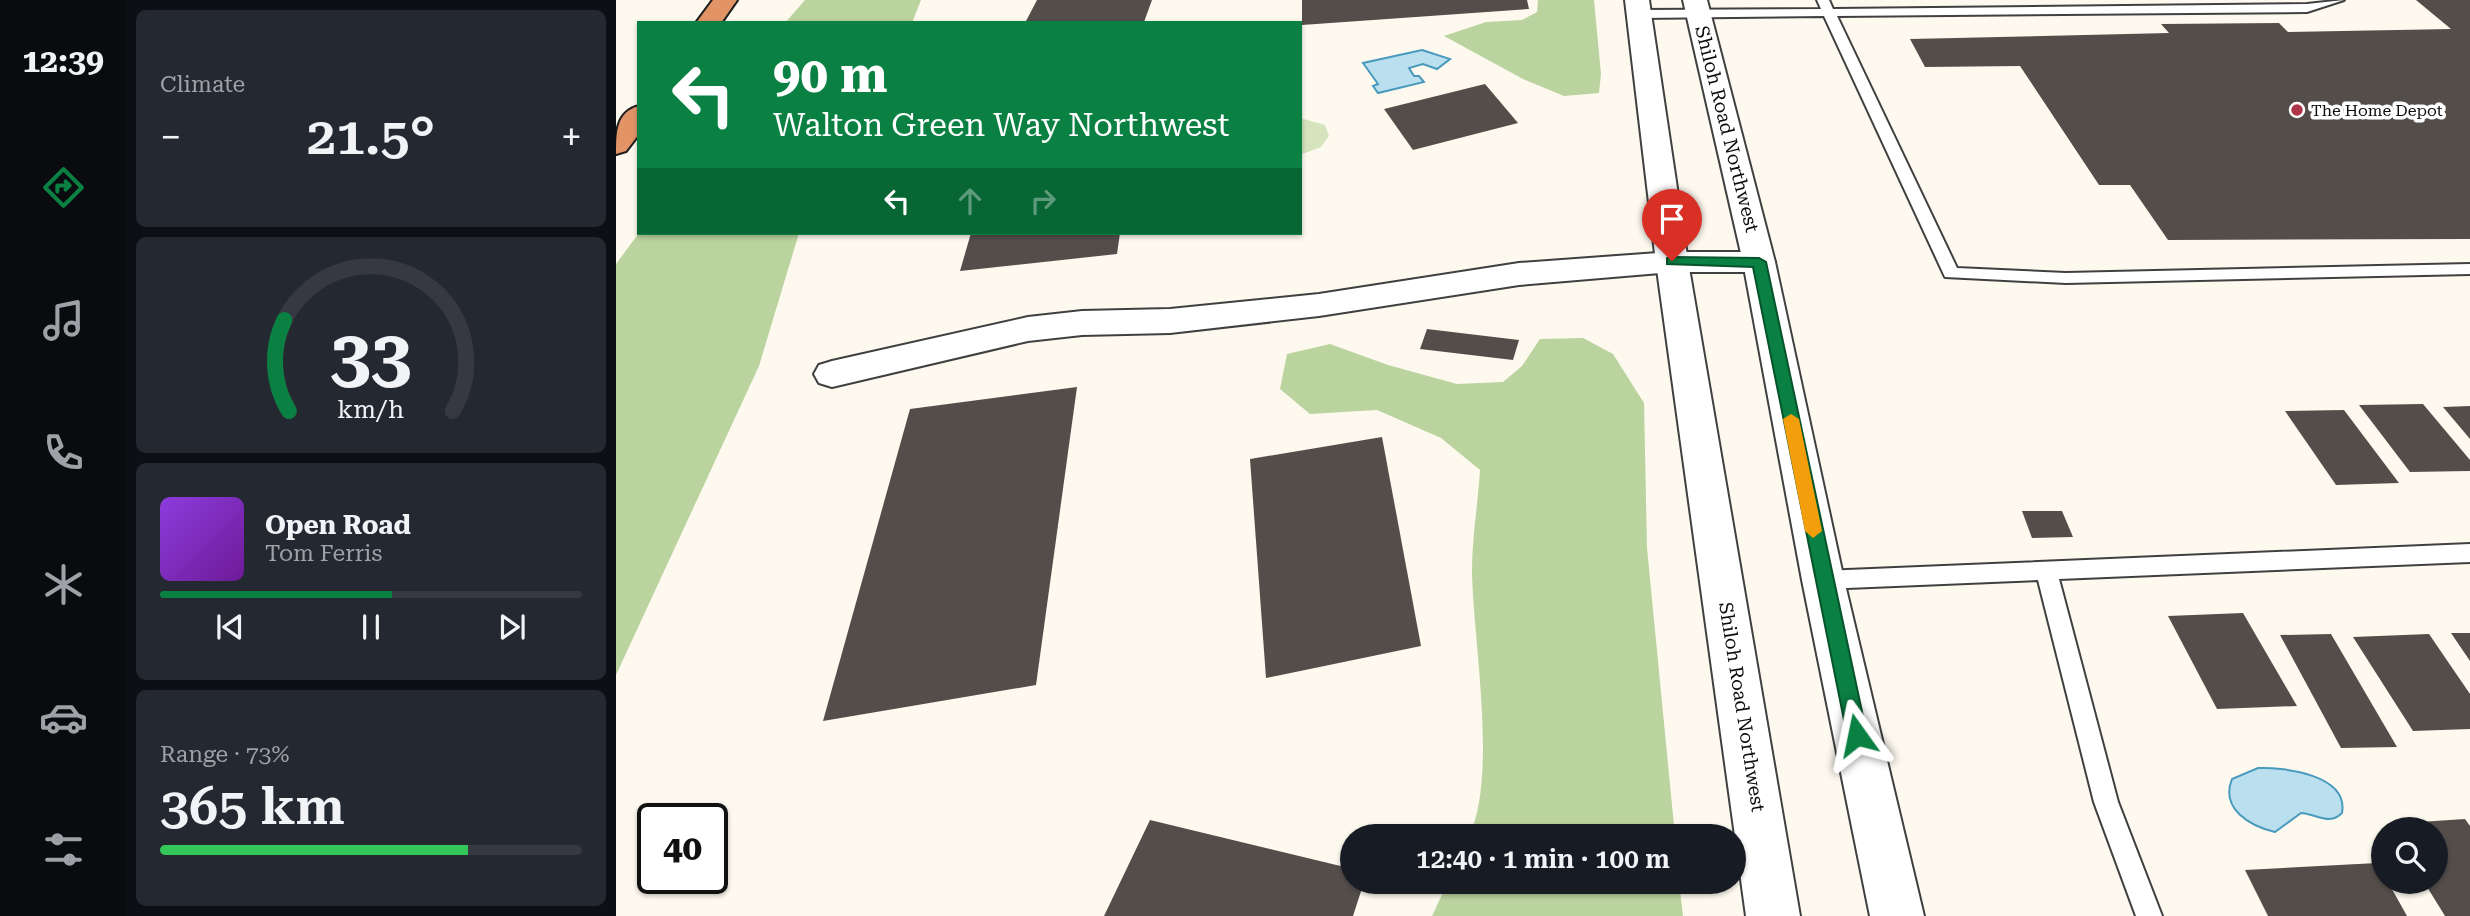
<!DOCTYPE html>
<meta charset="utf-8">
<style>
:root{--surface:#171b24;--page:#242831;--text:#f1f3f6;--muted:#9ea1a6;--line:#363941;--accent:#0b8043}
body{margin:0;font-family:"Roboto Serif",serif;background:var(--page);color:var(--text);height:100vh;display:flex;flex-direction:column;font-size:26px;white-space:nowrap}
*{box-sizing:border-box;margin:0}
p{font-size:23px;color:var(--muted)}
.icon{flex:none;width:38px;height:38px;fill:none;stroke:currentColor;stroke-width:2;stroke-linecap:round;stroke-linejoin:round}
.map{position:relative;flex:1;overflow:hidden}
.drawer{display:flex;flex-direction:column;gap:10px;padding:10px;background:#0d0f14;width:490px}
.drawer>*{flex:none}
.banner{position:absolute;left:21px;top:21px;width:665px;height:214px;border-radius:0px;box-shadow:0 2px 5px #0004;background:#0b8043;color:#fff;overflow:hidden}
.fabs{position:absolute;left:1755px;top:817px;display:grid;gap:14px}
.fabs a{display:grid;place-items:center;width:77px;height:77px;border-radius:50%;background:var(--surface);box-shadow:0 2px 5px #0004;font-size:35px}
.speed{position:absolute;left:21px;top:803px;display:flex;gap:14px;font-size:35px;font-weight:700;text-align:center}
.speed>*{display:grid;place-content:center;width:91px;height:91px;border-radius:50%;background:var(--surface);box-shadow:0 2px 5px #0004;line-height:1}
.speed .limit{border:4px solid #111;border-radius:10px;background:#fff;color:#111}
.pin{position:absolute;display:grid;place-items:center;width:60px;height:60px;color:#fff;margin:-72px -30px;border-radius:50% 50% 50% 0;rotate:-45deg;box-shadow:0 0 7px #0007}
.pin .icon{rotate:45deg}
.me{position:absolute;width:77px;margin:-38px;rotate:348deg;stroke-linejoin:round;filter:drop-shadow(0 0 5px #0008)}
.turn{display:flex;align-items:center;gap:24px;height:147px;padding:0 21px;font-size:32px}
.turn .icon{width:91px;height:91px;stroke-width:2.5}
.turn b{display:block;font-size:49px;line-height:60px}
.lanes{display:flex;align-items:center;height:66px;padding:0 21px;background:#0003;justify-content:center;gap:35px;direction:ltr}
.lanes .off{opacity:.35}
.big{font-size:52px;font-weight:600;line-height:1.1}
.drawer .widget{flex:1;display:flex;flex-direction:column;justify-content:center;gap:10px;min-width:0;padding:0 24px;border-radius:10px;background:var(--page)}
.drawer .dial{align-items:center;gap:0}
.dial svg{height:182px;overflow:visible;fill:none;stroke:var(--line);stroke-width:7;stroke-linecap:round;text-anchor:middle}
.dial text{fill:var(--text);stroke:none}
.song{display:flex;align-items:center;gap:21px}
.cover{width:84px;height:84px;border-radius:10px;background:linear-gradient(135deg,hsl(270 70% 55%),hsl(280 70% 35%))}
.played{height:7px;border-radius:4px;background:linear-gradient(90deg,var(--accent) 55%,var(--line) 55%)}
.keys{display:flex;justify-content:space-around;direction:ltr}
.heat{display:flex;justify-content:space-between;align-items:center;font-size:38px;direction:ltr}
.charge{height:10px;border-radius:5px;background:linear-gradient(90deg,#34c759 73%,var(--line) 0)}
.trip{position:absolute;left:724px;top:824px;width:406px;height:70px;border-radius:35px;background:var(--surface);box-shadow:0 2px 5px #0004;font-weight:600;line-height:70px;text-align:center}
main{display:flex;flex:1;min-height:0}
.tab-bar{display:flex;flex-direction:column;width:126px;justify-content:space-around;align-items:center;background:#090b0e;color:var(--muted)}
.tab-bar .icon{width:49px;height:49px}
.tab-bar .on{color:var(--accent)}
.tab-bar b{font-size:32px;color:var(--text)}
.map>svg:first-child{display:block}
.green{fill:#d5e4bd}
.forest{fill:#bbd39e}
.water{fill:#bae0ef;stroke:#499abd;stroke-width:2}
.building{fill:#544e4b}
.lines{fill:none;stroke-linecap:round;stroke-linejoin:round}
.service-casing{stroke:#404040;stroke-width:4}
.minor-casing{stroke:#404040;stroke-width:4}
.tertiary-casing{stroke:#404040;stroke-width:4}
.motorway-casing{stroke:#1e1e1e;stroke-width:4}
.service{fill:#fff;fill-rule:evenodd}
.minor{fill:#fff;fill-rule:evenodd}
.tertiary{fill:#fff;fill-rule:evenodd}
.motorway{fill:#e39467;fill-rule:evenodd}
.route{fill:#0b8043;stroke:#07532c;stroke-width:2}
.slow{fill:#f59e0b}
.poi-dot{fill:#ad3547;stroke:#fff;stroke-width:2.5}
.labels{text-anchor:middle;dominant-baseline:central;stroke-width:7;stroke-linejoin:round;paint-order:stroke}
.far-poi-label{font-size:16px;fill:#0d0d0d;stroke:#fff;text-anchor:start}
.street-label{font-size:19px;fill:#0d0d0d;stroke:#fff}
</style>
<main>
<nav class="tab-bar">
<b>12:39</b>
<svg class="icon on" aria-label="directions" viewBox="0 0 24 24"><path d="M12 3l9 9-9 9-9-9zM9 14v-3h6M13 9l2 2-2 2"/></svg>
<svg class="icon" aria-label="music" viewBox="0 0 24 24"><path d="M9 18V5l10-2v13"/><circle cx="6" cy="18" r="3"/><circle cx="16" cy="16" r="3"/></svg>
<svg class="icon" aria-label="phone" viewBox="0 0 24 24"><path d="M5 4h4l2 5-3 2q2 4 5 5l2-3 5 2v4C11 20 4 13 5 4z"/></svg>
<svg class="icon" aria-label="climate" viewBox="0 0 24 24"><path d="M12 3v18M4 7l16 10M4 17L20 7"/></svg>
<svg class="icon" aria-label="car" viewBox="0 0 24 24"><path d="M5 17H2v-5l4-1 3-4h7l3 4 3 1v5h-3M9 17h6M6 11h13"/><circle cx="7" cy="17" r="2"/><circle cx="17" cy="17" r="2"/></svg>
<svg class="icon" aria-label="filters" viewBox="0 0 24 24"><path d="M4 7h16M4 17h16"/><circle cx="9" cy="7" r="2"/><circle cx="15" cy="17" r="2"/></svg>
</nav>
<section class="drawer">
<div class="widget"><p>Climate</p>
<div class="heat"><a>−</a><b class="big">21.5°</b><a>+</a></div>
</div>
<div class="widget dial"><svg viewBox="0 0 100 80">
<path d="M14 69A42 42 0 1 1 86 69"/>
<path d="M14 69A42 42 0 0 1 12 29" stroke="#0b8043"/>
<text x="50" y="56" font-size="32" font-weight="700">33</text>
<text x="50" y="72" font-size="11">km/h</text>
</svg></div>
<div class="widget">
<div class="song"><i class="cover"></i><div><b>Open Road</b><p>Tom Ferris</p></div></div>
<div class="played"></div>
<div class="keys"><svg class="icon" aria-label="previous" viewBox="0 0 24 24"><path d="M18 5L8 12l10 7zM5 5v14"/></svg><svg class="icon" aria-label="pause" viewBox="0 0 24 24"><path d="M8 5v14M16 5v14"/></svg><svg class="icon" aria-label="next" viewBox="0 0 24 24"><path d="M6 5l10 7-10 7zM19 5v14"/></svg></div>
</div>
<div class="widget"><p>Range · 73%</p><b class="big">365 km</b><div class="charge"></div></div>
</section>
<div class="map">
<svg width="1854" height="916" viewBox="0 0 1854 916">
<rect width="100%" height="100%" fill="#fdf9ef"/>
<path class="green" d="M 684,118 L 709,125 L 713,136 L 705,147 L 684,155 Z"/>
<g class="forest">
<path d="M 189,0 L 305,0 L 296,23 L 169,23 Z"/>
<path d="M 922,0 L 978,0 L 985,74 L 983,93 L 948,96 L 907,79 L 828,36 L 870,22 L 906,20 L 921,12 Z"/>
<path d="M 23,233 L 183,233 L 143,366 L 0,675 L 0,264 Z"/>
<path d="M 967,338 L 997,354 L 1028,403 L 1031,548 L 1059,836 L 853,836 C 882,775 857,641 856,571 C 856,538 862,503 864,470 L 825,438 L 761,410 L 694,414 L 664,389 L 671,354 L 714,344 L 772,365 L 841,384 L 887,382 L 906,366 L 924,339 Z"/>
<path d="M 832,882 L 1063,882 L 1067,916 L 816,916 Z"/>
</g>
<g class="water">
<path d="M 806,50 L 834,59 L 821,69 L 807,64 L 793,68 L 798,76 L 803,76 L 808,82 L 762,93 L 757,86 L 762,84 L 747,63 Z"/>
<path d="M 1642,768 C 1668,767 1733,775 1726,813 C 1713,826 1701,814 1685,813 L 1659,832 C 1634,826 1604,809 1616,779 Z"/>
</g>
<g class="building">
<path d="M 421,0 L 536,0 L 528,22 L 409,23 Z"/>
<path d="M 686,0 L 911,0 L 913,9 L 686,25 Z"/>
<path d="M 1800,0 L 1854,0 L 1854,239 L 1552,240 L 1514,185 L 1483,185 L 1404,66 L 1309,67 L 1294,39 L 1553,33 L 1545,24 L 1663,23 L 1672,32 L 1835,29 Z"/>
<path d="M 869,84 L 902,123 L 797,150 L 768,109 Z"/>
<path d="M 355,233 L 504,233 L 501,254 L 344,271 Z"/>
<path d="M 811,329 L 903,340 L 897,360 L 804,349 Z"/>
<path d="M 461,387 L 420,685 L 207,721 L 294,409 Z"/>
<path d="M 1807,404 L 1854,460 L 1854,471 L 1794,472 L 1743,405 Z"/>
<path d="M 1854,406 L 1854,439 L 1827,407 Z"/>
<path d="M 1728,410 L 1783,483 L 1720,485 L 1669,411 Z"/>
<path d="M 766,437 L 805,646 L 650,678 L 634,459 Z"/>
<path d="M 1406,511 L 1446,511 L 1457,537 L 1416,538 Z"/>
<path d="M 1627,613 L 1681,706 L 1601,709 L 1552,616 Z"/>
<path d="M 1835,633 L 1854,633 L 1854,661 Z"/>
<path d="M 1715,634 L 1781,747 L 1725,748 L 1664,635 Z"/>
<path d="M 1813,634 L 1854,694 L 1854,729 L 1797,731 L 1737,637 Z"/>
<path d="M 1849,819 L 1854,826 L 1854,916 L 1829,916 L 1808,882 L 1820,882 L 1820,830 L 1776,830 L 1773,824 Z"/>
<path d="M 534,820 L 737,869 L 737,882 L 748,882 L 737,916 L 488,916 Z"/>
<path d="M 1761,863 L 1768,874 L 1768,882 L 1772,882 L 1791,916 L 1652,916 L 1629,870 Z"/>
</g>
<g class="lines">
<g class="service-casing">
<g id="service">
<path d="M 1201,0 L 1213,0 L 1217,9 L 1691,4 L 1728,0 L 1691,12 L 1221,16 L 1341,268 L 1450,273 L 1854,264 L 1854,274 L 1450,283 L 1329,277 L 1208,16 L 1024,18 L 1018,14 L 1024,10 L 1205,9 Z"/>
<path d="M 1854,544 L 1854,562 L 1443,579 L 1502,802 L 1546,916 L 1520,916 L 1478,802 L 1422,580 L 1207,589 L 1200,586 L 1196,580 L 1200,574 L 1207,571 Z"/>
</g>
</g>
<g class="minor-casing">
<path id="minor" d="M 1056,252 L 1143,252 L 1154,255 L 1159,262 L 1154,269 L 1143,272 L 1056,272 L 903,285 L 703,316 L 554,333 L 466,335 L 412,341 L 216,387 L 203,383 L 198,374 L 203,365 L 216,361 L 412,317 L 466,311 L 554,309 L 703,294 L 903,263 Z"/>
</g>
<g class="tertiary-casing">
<g id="tertiary">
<path d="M 1009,0 L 1033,0 L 1072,262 L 1184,916 L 1130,916 L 1040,262 Z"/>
<path d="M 1067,0 L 1091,0 L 1159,262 L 1228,580 L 1308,916 L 1254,916 L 1186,580 L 1127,262 Z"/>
</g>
</g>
<g class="motorway-casing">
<g id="motorway">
<path d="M 97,0 L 121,0 L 105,23 L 80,23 Z"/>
<path d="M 23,106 L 23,134 L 10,151 L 0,154 C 0,133 0,112 23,106 Z"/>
</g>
</g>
<use href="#service" class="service"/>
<use href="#minor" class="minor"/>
<use href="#tertiary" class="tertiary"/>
<use href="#motorway" class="motorway"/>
</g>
<path class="route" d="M 1056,257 L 1143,258 L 1150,262 L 1251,735 L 1248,742 L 1241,744 L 1234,742 L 1231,735 L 1137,267 L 1051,264 L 1051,258 Z"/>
<path class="slow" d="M 1175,414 L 1183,419 L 1206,531 L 1197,538 L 1189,531 L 1167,419 Z"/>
<circle class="poi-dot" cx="1681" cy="110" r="7"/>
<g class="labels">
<g class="far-poi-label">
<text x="1695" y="110">The Home Depot</text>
</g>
<g class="street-label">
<text transform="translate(1111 129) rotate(76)">Shiloh Road Northwest</text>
<text transform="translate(1126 707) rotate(81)">Shiloh Road Northwest</text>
</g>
</g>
</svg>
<div class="fabs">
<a><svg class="icon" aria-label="search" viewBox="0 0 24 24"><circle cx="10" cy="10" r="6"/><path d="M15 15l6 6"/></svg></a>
</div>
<div class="speed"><div class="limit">40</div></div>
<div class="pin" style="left:1056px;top:261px;background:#d93025"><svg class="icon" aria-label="arrive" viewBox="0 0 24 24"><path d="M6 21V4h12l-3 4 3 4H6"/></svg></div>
<svg class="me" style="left:1241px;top:735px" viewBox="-20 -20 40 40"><path d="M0-17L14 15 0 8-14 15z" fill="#0b8043" stroke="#fff" stroke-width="4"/></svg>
<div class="trip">12:40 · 1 min · 100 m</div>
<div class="banner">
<div class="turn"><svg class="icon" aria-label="left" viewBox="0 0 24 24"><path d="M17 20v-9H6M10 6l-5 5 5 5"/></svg><div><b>90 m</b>Walton Green Way Northwest</div></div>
<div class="lanes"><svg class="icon" aria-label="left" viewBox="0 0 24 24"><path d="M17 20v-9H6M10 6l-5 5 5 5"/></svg><svg class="icon off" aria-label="ahead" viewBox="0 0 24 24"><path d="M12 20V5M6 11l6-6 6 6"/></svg><svg class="icon off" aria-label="right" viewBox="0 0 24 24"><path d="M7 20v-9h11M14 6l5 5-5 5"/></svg></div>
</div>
</div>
</main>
